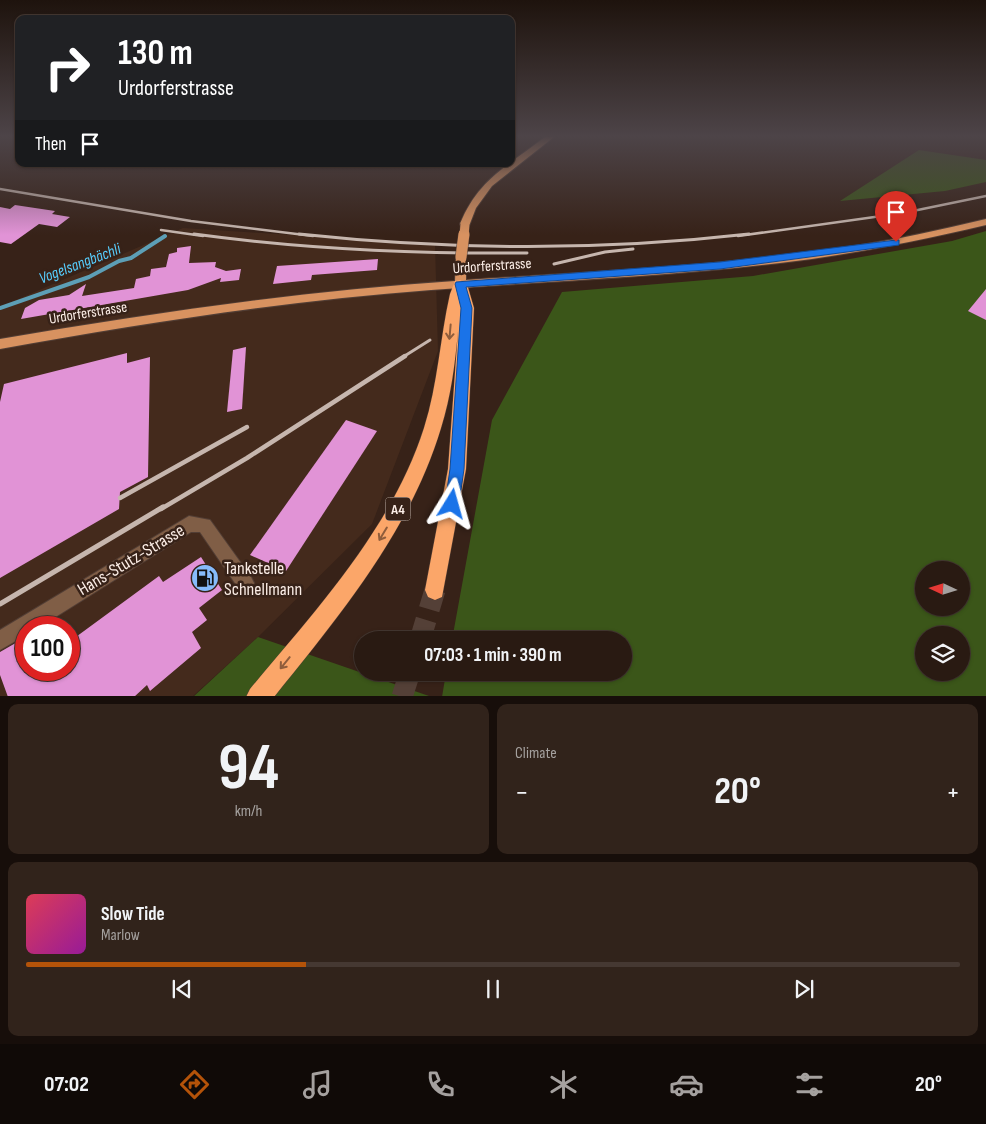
<!DOCTYPE html>
<meta charset="utf-8">
<style>
:root{--surface:#291a12;--page:#31231b;--text:#f1f3f6;--muted:#a5a19f;--line:#453832;--accent:#b45309}
body{margin:0;font-family:"Sofia Sans Condensed",sans-serif;background:var(--page);color:var(--text);height:100vh;display:flex;flex-direction:column;font-size:19px;white-space:nowrap}
*{box-sizing:border-box;margin:0}
p{font-size:16px;color:var(--muted)}
.icon{flex:none;width:28px;height:28px;fill:none;stroke:currentColor;stroke-width:2;stroke-linecap:round;stroke-linejoin:round}
.map{position:relative;height:696px;overflow:hidden}
.panel{display:flex;flex-direction:column;gap:8px;padding:8px;background:#170e0a;flex:1}
.panel>*{flex:none}
.top-card{position:absolute;left:15px;top:15px;width:500px;height:152px;border-radius:10px;box-shadow:0 1px 4px #0004,0 0 0 1px var(--line);background:#202124;color:#fff;overflow:hidden}
.needle{width:32px;rotate:274deg}
.tools{position:absolute;left:915px;top:561px;display:grid;gap:10px}
.tools a{display:grid;place-items:center;width:55px;height:55px;border-radius:50%;background:var(--surface);box-shadow:0 1px 4px #0004,0 0 0 1px var(--line);font-size:25px}
.speed{position:absolute;left:15px;top:616px;display:flex;gap:10px;font-size:25px;font-weight:700;text-align:center}
.speed>*{display:grid;place-content:center;width:65px;height:65px;border-radius:50%;background:var(--surface);box-shadow:0 1px 4px #0004,0 0 0 1px var(--line);line-height:1}
.speed .limit{border:8px solid #d22;background:#fff;color:#111}
.pin{position:absolute;display:grid;place-items:center;width:42px;height:42px;color:#fff;margin:-51px -21px;border-radius:50% 50% 50% 0;rotate:-45deg;box-shadow:0 0 5px #0007}
.pin .icon{rotate:45deg}
.me{position:absolute;width:55px;margin:-28px;rotate:8deg;stroke-linejoin:round;filter:drop-shadow(0 0 4px #0008)}
.turn{display:flex;align-items:center;gap:18px;height:105px;padding:0 20px;font-size:22px}
.turn .icon{width:65px;height:65px;stroke-width:2.5}
.turn b{display:block;font-size:35px;line-height:42px}
.then{display:flex;align-items:center;height:48px;padding:0 20px;background:#0003;gap:10px;font-size:19px}
.big{font-size:38px;font-weight:700;line-height:1.1}
.panel .card{flex:1;display:flex;flex-direction:column;justify-content:center;gap:8px;min-width:0;padding:0 18px;border-radius:10px;background:var(--page)}
.panel .dial{align-items:center;gap:0}
.dial b{font-size:65px;line-height:1}
.song{display:flex;align-items:center;gap:15px}
.cover{width:60px;height:60px;border-radius:8px;background:linear-gradient(135deg,hsl(350 70% 55%),hsl(300 70% 35%))}
.played{height:5px;border-radius:2px;background:linear-gradient(90deg,var(--accent) 30%,var(--line) 30%)}
.keys{display:flex;justify-content:space-around;direction:ltr}
.heat{display:flex;justify-content:space-between;align-items:center;font-size:28px;direction:ltr}
.panel .tiles{flex:1;display:grid;gap:8px;grid-template-columns:1fr 1fr}
.card:last-child{grid-column:span 2}
.trip{position:absolute;left:354px;top:631px;width:278px;height:50px;border-radius:25px;background:var(--surface);box-shadow:0 1px 4px #0004,0 0 0 1px var(--line);font-weight:700;line-height:50px;text-align:center}
.tabs{display:flex;height:80px;justify-content:space-around;align-items:center;background:#100a07;color:var(--muted)}
.tabs .icon{width:35px;height:35px}
.tabs .selected{color:var(--accent)}
.tabs b{font-size:22px;color:var(--text)}
.map>svg:first-child{display:block}
.built{fill:#442a1c;fill-rule:evenodd}
.green{fill:#3b5619;fill-rule:evenodd}
.lines{fill:none;stroke-linecap:round;stroke-linejoin:round}
.stream{stroke:#5d9fb6;stroke-width:4}
.building{fill:#e193d6}
.highway-tunnel{stroke:#544037;stroke-width:21;stroke-dasharray:21 11;stroke-linecap:butt}
.minor-casing{stroke:#523e35;stroke-width:2}
.major-casing{stroke:#523e35;stroke-width:2}
.highway-casing{stroke:#523e35;stroke-width:1}
.minor{fill:#805e46;fill-rule:evenodd}
.major{fill:#d89260;fill-rule:evenodd}
.highway{fill:#fba669;fill-rule:evenodd}
.rail-far3{stroke:#c6b6ae;stroke-width:2.5}
.rail-far2{stroke:#c6b6ae;stroke-width:3}
.rail-far1{stroke:#c6b6ae;stroke-width:4.5}
.rail{stroke:#c6b6ae;stroke-width:5}
.major-bridge-far1-casing{stroke:#523e35;stroke-width:10;stroke-linecap:butt}
.major-bridge-casing{stroke:#523e35;stroke-width:12;stroke-linecap:butt}
.major-bridge-far1{stroke:#d89260;stroke-width:9}
.major-bridge{stroke:#d89260;stroke-width:11}
.oneway{stroke:#8f5d3c}
.route{fill:#1a73e8;stroke:#114b97}
.labels{text-anchor:middle;dominant-baseline:central;stroke-width:5;stroke-linejoin:round;paint-order:stroke}
.shield{fill:#372218;stroke:#c0b0a8;stroke-width:1}
.shield-label{font-size:14px;font-weight:bold;fill:#fbede6}
.street-label{font-size:15px;fill:#fbede6;stroke:#372218}
.water-label{font-size:16px;font-style:italic;fill:#57cefe;stroke:#372218}
.near-street-label{font-size:18px;fill:#fbede6;stroke:#372218}
.near-poi-label{font-size:18px;fill:#fbede6;stroke:#372218;text-anchor:start}
</style>
<div class="map">
<svg width="986" height="697" viewBox="0 0 986 697">
<rect width="100%" height="100%" fill="#372218"/>
<path class="built" d="M 183,228 L 435,244 L 438,351 L 372,524 L 258,637 L 193,696 L 0,696 L 0,307 ZM 26,628 L 69,628 L 69,670 L 26,670 Z"/>
<g class="green">
<path d="M 919,150 L 986,160 L 986,182 L 945,191 L 840,201 Z"/>
<path d="M 986,231 L 986,696 L 442,697 L 446,673 L 622,672 L 622,640 L 452,640 L 492,420 L 562,292 L 753,276 L 952,241 ZM 924,570 L 961,570 L 961,608 L 924,608 ZM 924,635 L 961,635 L 961,672 L 924,672 Z"/>
<path d="M 258,637 L 429,696 L 193,697 Z"/>
</g>
<g class="lines">
<path class="stream" d="M 0,308 L 89,277 L 119,261 L 131,258 L 165,236"/>
</g>
<g class="building">
<path d="M 15,205 L 55,211 L 52,214 L 70,217 L 57,227 L 39,224 L 11,244 L 0,242 L 0,207 L 10,209 Z"/>
<path d="M 191,246 L 189,263 L 216,262 L 215,267 L 226,271 L 241,269 L 239,280 L 220,282 L 221,278 L 188,290 L 21,319 L 25,308 L 39,300 L 69,295 L 86,284 L 82,296 L 134,288 L 136,279 L 150,276 L 151,269 L 166,267 L 169,254 L 177,252 L 177,248 Z"/>
<path d="M 378,259 L 377,270 L 312,275 L 311,280 L 273,284 L 277,266 Z"/>
<path d="M 986,289 L 986,320 L 968,311 Z"/>
<path d="M 246,347 L 242,409 L 227,412 L 233,350 Z"/>
<path d="M 127,353 L 127,363 L 150,357 L 148,477 L 120,492 L 119,509 L 0,578 L 0,402 L 4,384 Z"/>
<path d="M 346,420 L 377,431 L 286,571 L 250,555 Z"/>
<path d="M 201,557 L 222,590 L 199,608 L 207,620 L 192,632 L 201,648 L 150,691 L 147,685 L 134,697 L 8,697 L 0,675 L 0,652 L 26,637 L 26,670 L 69,670 L 69,642 L 159,576 L 163,582 Z"/>
</g>
<g class="lines">
<g class="highway-tunnel">
<path d="M 420,640 L 435,590"/>
<path d="M 402,697 L 410,672"/>
</g>
<g class="minor-casing">
<path id="minor" d="M 189,516 L 210,520 L 251,577 L 254,583 L 251,589 L 245,592 L 239,589 L 200,532 L 191,532 L 38,628 L 26,628 L 26,635 L 0,650 L 0,630 Z"/>
</g>
<g class="major-casing">
<g id="major">
<path d="M 545,137 L 554,137 L 492,186 L 476,208 L 469,226 L 461,226 L 460,224 C 478,179 509,165 545,137 Z"/>
<path d="M 986,219 L 986,225 C 918,241 849,255 780,263 C 664,277 547,281 431,290 C 286,301 143,323 0,349 L 0,339 C 151,313 302,291 455,281 L 456,257 L 461,254 L 466,257 L 466,280 C 593,272 722,266 848,247 C 895,240 940,230 986,219 Z"/>
</g>
</g>
<g class="highway-casing">
<path id="highway" d="M 460,280 L 467,284 L 474,308 L 466,469 L 442,597 L 435,600 L 428,597 L 425,590 L 448,469 L 458,331 C 455,364 451,396 441,428 C 410,531 340,615 274,697 L 246,697 L 250,689 C 316,610 392,528 424,428 C 438,384 440,338 450,294 L 455,281 Z"/>
</g>
<use href="#minor" class="minor"/>
<use href="#major" class="major"/>
<use href="#highway" class="highway"/>
<g class="rail-far3">
<path d="M 0,189 L 191,221 L 313,236"/>
<path d="M 161,230 L 203,236"/>
<path d="M 738,236 L 903,213 L 986,196"/>
</g>
<g class="rail-far2">
<path d="M 194,234 C 304,249 416,254 527,253"/>
<path d="M 299,234 C 448,250 601,251 749,234"/>
<path d="M 554,264 L 605,252 L 633,249"/>
<path d="M 403,357 L 430,340"/>
</g>
<g class="rail-far1">
<path d="M 120,498 L 247,427"/>
<path d="M 161,509 L 247,458 L 405,356"/>
</g>
<path class="rail" d="M 0,604 L 163,507"/>
<g class="major-bridge-far1-casing">
<path id="major-bridge-far1" d="M 464,236 L 465,224"/>
</g>
<g class="major-bridge-casing">
<path id="major-bridge" d="M 461,257 L 464,234"/>
</g>
<use href="#major-bridge-far1" class="major-bridge-far1"/>
<use href="#major-bridge" class="major-bridge"/>
</g>
<defs><path id="oneway-shaft" d="M-6 0H5M1.5-3L5.5 0L1.5 3" fill="none" stroke-width="1.6" stroke-linecap="round" stroke-linejoin="round" transform="scale(1.25)"/></defs>
<g class="oneway">
<use href="#oneway-shaft" transform="translate(450 332) rotate(95)"/>
<use href="#oneway-shaft" transform="translate(383 534) rotate(121)"/>
<use href="#oneway-shaft" transform="translate(285 663) rotate(129)"/>
</g>
<linearGradient id="sky" x2="0" y2="1"><stop stop-color="#1e130d"/><stop offset="0.58" stop-color="#4d4448"/><stop offset="1" stop-color="#4d4448" stop-opacity="0"/></linearGradient>
<rect width="986" height="235" fill="url(#sky)"/>
<path class="route" d="M 896,240 L 899,240 L 899,245 L 720,269 L 466,287 L 472,308 L 464,469 L 459,504 L 457,509 L 452,511 L 447,509 L 445,504 L 450,469 L 461,308 L 455,284 L 456,282 L 720,262 Z"/>
<defs>
<g id="fuel-disc" transform="scale(1.4375)"><circle r="9.5" fill="#86bbfb" stroke="#372218"/><path d="M-5.5-6h7V0h2V4h1.3V-2.5L3-4.5l.8-.8L6-3V5H2.5V1h-1V6h-7ZM-4.2-4.7v3.2H.2V-4.7Z" fill="#111"/></g>
</defs>
<g fill-rule="evenodd">
<use href="#fuel-disc" x="205" y="578"/>
</g>
<g class="labels">
<rect class="shield" x="385.5" y="497.5" width="25" height="23" rx="4"/>
<g class="shield-label">
<text x="398" y="509">A4</text>
</g>
<g class="street-label">
<text transform="translate(492 266) rotate(-4)">Urdorferstrasse</text>
<text transform="translate(88 313) rotate(-9)">Urdorferstrasse</text>
</g>
<g class="water-label">
<text transform="translate(80 264) rotate(-21)">Vogelsangbächli</text>
</g>
<g class="near-street-label">
<text transform="translate(131 560) rotate(-31)">Hans-Stutz-Strasse</text>
</g>
<g class="near-poi-label">
<text x="224" y="568">Tankstelle<tspan x="224" dy="21">Schnellmann</tspan></text>
</g>
</g>
</svg>
<div class="tools">
<a><svg class="needle" viewBox="-14 -14 28 28"><path d="M0-13l5 13h-10z" fill="#e53935"/><path d="M0 13l5-13h-10z" fill="#a5a19f"/></svg></a>
<a><svg class="icon" aria-label="layers" viewBox="0 0 24 24"><path d="M12 4l9 5-9 5-9-5zM3 14l9 5 9-5"/></svg></a>
</div>
<div class="speed"><div class="limit">100</div></div>
<div class="pin" style="left:896px;top:242px;background:#d93025"><svg class="icon" aria-label="arrive" viewBox="0 0 24 24"><path d="M6 21V4h12l-3 4 3 4H6"/></svg></div>
<svg class="me" style="left:452px;top:504px" viewBox="-20 -20 40 40"><path d="M0-17L14 15 0 8-14 15z" fill="#1a73e8" stroke="#fff" stroke-width="4"/></svg>
<div class="trip">07:03 · 1 min · 390 m</div>
<div class="top-card">
<div class="turn"><svg class="icon" aria-label="right" viewBox="0 0 24 24"><path d="M7 20v-9h11M14 6l5 5-5 5"/></svg><div><b>130 m</b>Urdorferstrasse</div></div>
<div class="then">Then<svg class="icon" aria-label="arrive" viewBox="0 0 24 24"><path d="M6 21V4h12l-3 4 3 4H6"/></svg></div>
</div>
</div>
<section class="panel">
<div class="tiles">
<div class="card dial"><b>94</b><p>km/h</p></div>
<div class="card"><p>Climate</p>
<div class="heat"><a>−</a><b class="big">20°</b><a>+</a></div>
</div>
<div class="card">
<div class="song"><i class="cover"></i><div><b>Slow Tide</b><p>Marlow</p></div></div>
<div class="played"></div>
<div class="keys"><svg class="icon" aria-label="previous" viewBox="0 0 24 24"><path d="M18 5L8 12l10 7zM5 5v14"/></svg><svg class="icon" aria-label="pause" viewBox="0 0 24 24"><path d="M8 5v14M16 5v14"/></svg><svg class="icon" aria-label="next" viewBox="0 0 24 24"><path d="M6 5l10 7-10 7zM19 5v14"/></svg></div>
</div>
</div>
</section>
<nav class="tabs">
<b>07:02</b>
<svg class="icon selected" aria-label="directions" viewBox="0 0 24 24"><path d="M12 3l9 9-9 9-9-9zM9 14v-3h6M13 9l2 2-2 2"/></svg>
<svg class="icon" aria-label="music" viewBox="0 0 24 24"><path d="M9 18V5l10-2v13"/><circle cx="6" cy="18" r="3"/><circle cx="16" cy="16" r="3"/></svg>
<svg class="icon" aria-label="phone" viewBox="0 0 24 24"><path d="M5 4h4l2 5-3 2q2 4 5 5l2-3 5 2v4C11 20 4 13 5 4z"/></svg>
<svg class="icon" aria-label="climate" viewBox="0 0 24 24"><path d="M12 3v18M4 7l16 10M4 17L20 7"/></svg>
<svg class="icon" aria-label="car" viewBox="0 0 24 24"><path d="M5 17H2v-5l4-1 3-4h7l3 4 3 1v5h-3M9 17h6M6 11h13"/><circle cx="7" cy="17" r="2"/><circle cx="17" cy="17" r="2"/></svg>
<svg class="icon" aria-label="filters" viewBox="0 0 24 24"><path d="M4 7h16M4 17h16"/><circle cx="9" cy="7" r="2"/><circle cx="15" cy="17" r="2"/></svg>
<b>20°</b>
</nav>
